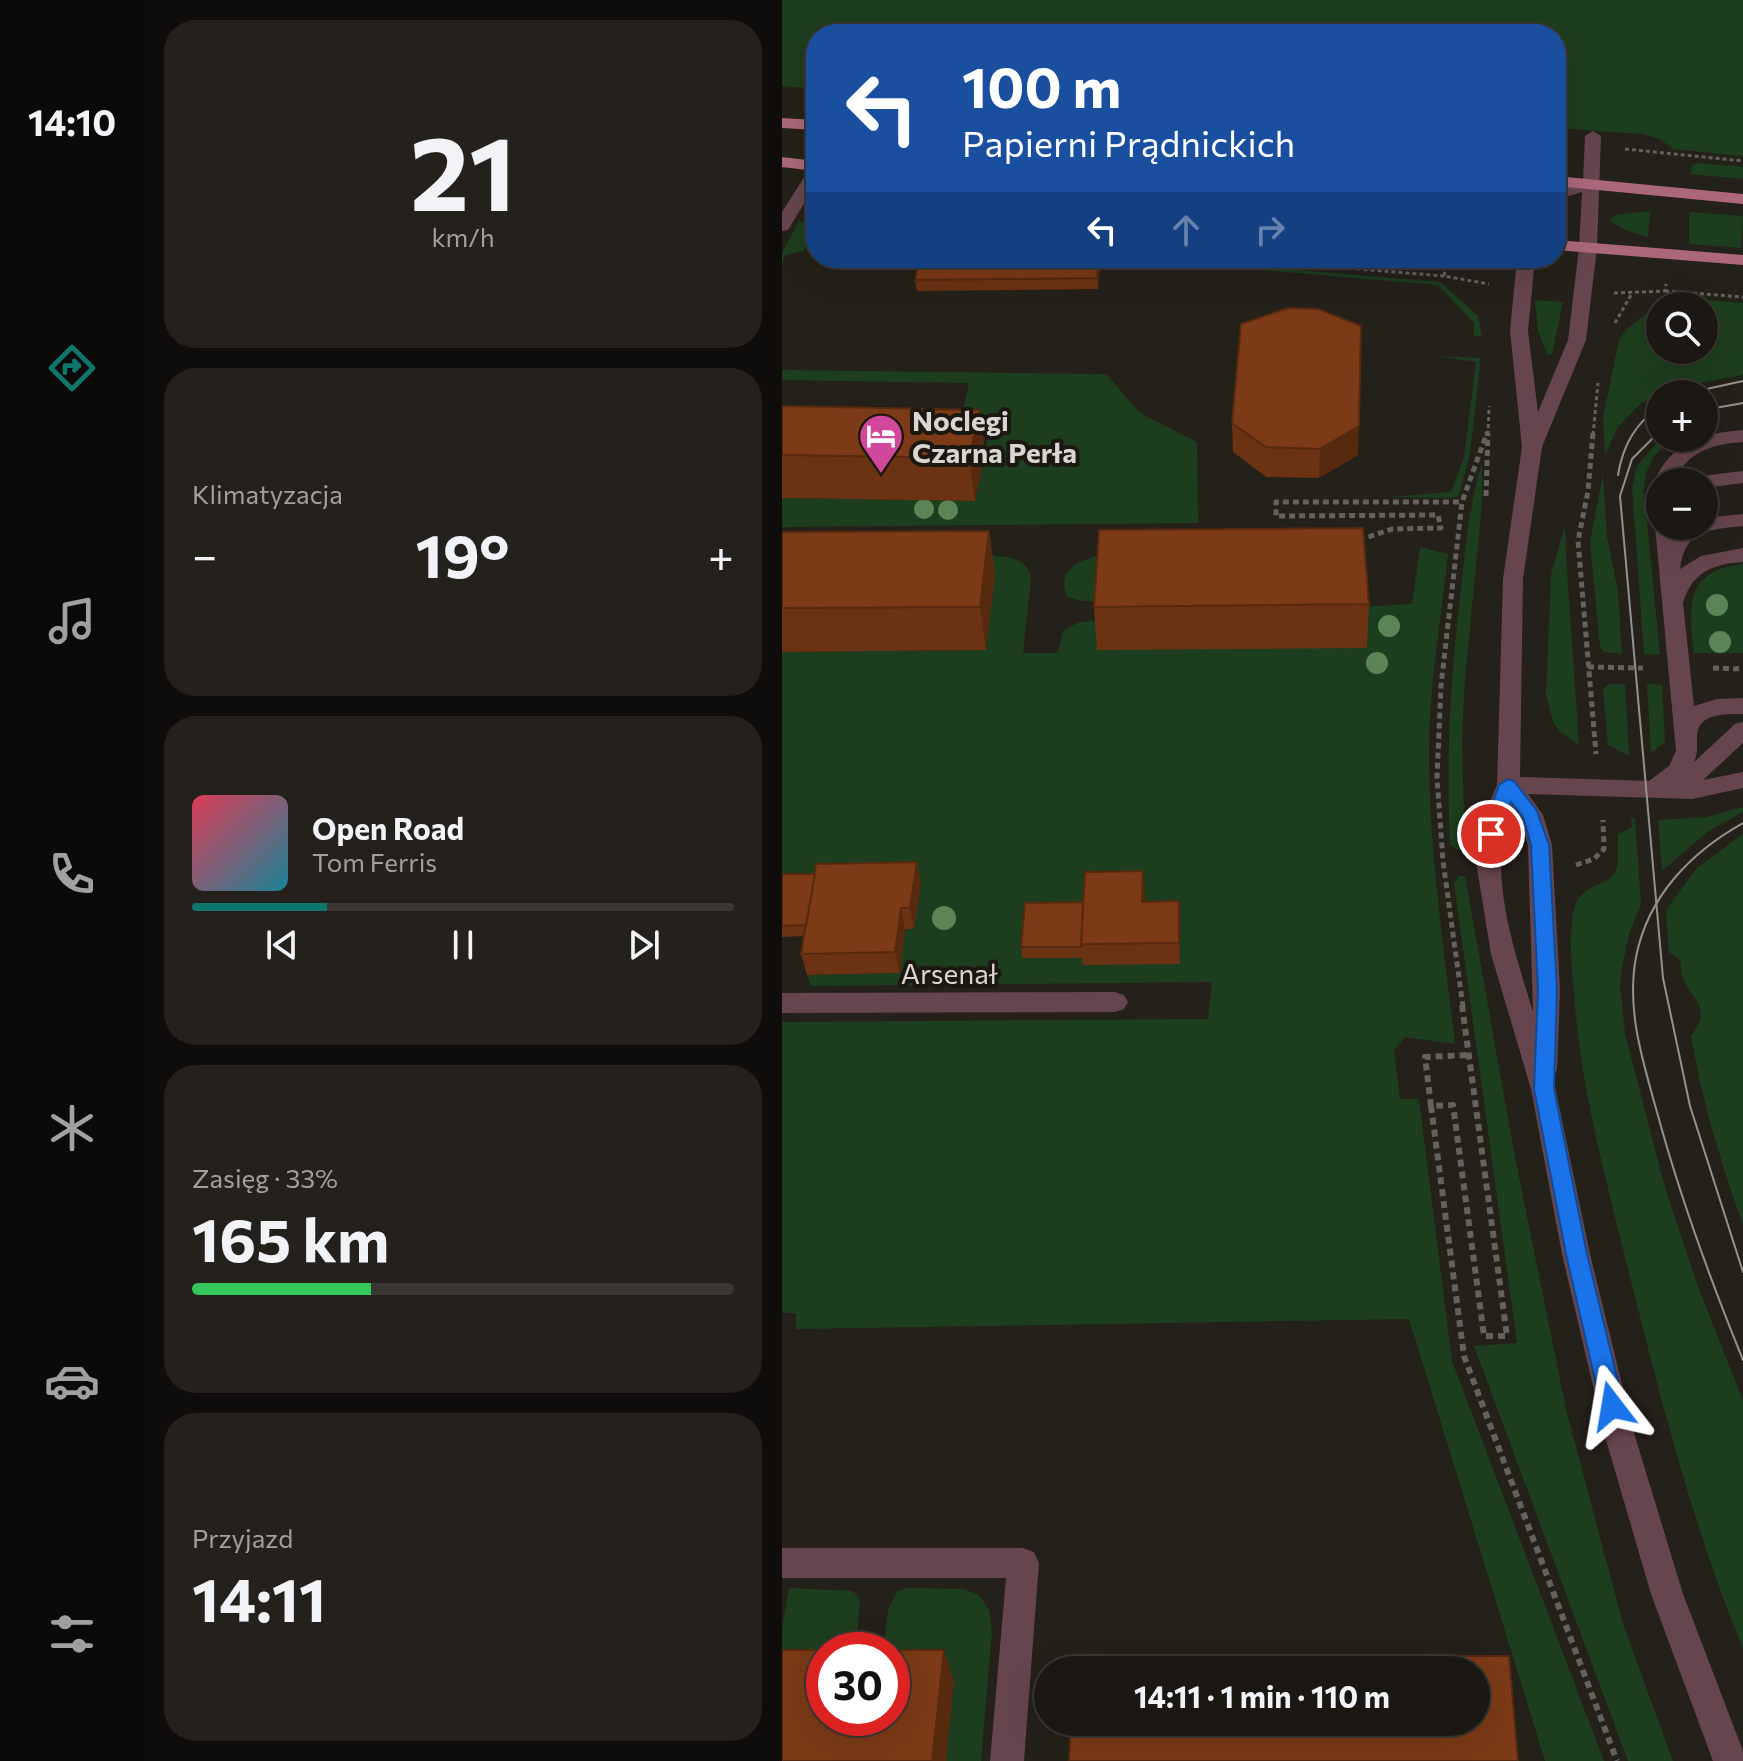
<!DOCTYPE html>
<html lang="pl">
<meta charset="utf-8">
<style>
:root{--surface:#1b1814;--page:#24211d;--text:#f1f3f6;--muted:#a0a0a0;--line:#393734;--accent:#0f766e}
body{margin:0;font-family:Commissioner,sans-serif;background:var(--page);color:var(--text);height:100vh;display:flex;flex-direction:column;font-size:30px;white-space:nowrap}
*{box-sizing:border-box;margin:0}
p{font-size:26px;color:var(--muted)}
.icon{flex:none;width:44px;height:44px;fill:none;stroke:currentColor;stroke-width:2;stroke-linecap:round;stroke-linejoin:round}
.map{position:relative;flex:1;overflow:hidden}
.drawer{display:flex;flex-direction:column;gap:20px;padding:20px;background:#0f0d0b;width:638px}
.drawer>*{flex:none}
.hud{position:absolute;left:24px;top:24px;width:760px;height:244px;border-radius:32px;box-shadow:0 8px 32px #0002,0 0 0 2px var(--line);background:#1a4fa0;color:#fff;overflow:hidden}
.fabs{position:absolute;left:864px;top:292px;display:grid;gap:16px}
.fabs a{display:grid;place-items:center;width:72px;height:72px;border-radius:50%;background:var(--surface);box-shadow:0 8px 32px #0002,0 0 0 2px var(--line);font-size:40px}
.speed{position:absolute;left:24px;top:1632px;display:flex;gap:16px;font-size:40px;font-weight:700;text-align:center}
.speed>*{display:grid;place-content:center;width:104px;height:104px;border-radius:50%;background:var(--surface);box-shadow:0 8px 32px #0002,0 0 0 2px var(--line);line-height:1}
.speed .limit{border:12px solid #d22;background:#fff;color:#111}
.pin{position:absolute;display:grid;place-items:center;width:68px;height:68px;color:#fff;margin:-34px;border:4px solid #fff;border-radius:50%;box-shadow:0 2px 8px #0007}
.me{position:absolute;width:88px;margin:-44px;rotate:346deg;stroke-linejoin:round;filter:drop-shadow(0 0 6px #0008)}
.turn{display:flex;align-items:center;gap:28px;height:168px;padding:0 24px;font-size:36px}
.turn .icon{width:104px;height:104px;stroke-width:2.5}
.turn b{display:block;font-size:56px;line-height:68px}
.lanes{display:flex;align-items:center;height:76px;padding:0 24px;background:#0003;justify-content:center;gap:40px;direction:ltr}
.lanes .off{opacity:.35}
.big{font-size:60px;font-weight:700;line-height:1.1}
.drawer .tile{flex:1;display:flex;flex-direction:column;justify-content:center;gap:12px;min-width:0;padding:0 28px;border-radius:32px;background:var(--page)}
.drawer .dial{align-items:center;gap:0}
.dial b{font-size:104px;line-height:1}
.song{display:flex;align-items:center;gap:24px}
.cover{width:96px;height:96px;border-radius:12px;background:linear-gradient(135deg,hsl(350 70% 55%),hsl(190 70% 35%))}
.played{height:8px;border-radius:4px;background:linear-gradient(90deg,var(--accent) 25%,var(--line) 25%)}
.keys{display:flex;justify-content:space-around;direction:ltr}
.heat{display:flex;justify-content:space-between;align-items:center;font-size:44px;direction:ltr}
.charge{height:12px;border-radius:6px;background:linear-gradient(90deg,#34c759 33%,var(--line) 0)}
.trip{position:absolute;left:252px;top:1656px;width:456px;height:80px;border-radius:40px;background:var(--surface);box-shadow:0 8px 32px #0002,0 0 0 2px var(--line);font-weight:700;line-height:80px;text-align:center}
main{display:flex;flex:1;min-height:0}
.menu{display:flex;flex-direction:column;width:144px;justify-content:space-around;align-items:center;background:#0b0a08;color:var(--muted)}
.menu .icon{width:56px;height:56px}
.menu .active{color:var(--accent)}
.menu b{font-size:36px;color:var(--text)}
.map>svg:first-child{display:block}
.green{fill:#1d3e1e;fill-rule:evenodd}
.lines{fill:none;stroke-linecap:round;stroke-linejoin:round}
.path-far2{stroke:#65615c;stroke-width:3;stroke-dasharray:4 3;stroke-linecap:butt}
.path-far1{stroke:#65615c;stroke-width:5;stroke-dasharray:6 4;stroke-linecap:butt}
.path{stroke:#65615c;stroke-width:6;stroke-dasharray:7 5;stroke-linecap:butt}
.minor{fill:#66454e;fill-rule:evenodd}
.major{fill:#ab687b;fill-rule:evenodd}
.tram{stroke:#95918c;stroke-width:2}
.tree{fill:#5c8557}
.wall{fill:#6b3213}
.shaded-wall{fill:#57290f}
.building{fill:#7c3a16;stroke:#57290f;stroke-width:2}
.route{fill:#1a73e8;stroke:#114b97;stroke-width:2}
.labels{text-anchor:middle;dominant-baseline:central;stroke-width:8;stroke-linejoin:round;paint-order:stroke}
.poi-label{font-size:28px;font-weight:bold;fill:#d9d6d2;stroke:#1b1711;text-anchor:start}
.street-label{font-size:28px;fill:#d9d6d2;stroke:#1b1711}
</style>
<main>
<nav class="menu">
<b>14:10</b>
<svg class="icon active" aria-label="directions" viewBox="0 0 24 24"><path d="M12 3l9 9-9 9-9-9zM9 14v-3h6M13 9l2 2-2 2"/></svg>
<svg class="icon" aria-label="music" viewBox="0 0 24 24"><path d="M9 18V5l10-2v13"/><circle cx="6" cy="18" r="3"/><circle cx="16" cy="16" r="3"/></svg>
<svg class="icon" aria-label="phone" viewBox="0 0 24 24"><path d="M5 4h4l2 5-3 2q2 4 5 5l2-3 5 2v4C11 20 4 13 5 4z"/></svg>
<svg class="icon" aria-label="climate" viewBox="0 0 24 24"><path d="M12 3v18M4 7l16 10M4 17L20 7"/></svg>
<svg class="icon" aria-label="car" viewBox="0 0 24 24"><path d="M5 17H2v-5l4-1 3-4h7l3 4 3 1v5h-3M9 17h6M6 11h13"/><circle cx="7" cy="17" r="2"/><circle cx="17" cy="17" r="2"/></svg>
<svg class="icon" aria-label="filters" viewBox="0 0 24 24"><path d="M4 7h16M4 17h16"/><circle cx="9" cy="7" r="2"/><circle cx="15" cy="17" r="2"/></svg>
</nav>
<section class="drawer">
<div class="tile dial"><b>21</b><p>km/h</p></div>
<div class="tile"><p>Klimatyzacja</p>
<div class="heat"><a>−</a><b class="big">19°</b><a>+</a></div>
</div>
<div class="tile">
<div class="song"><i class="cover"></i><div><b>Open Road</b><p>Tom Ferris</p></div></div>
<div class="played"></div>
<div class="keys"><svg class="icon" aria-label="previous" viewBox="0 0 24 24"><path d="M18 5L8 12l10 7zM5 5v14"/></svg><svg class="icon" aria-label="pause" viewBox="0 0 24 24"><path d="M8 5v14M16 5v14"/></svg><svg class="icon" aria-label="next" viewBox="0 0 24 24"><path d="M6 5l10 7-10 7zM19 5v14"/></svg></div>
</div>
<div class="tile"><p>Zasięg · 33%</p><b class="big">165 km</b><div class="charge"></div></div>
<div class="tile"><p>Przyjazd</p><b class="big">14:11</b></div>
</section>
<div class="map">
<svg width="961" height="1761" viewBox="0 0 961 1761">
<rect width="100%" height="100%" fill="#24201a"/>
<g class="green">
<path d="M 0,0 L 961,0 L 961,156 L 891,149 L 878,139 L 860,134 L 774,128 L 774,34 L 34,34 L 34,89 L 0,86 Z"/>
<path d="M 914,163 L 961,167 L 961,179 L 908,174 L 910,166 Z"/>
<path d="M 868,211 L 866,237 L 843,230 L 828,221 L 834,215 Z"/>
<path d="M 907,212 L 961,216 L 959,248 L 907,244 Z"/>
<path d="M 17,221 L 34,223 L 34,226 L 21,251 L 3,255 L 0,266 L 0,253 Z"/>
<path d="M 336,258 L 371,258 L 658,282 L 696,316 L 700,337 L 692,335 L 692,323 L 656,285 Z"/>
<path d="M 509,258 L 644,258 L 642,268 Z"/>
<path d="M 903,298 L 961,303 L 961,375 L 911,384 L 859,403 L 836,427 L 823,455 L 821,418 L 837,339 L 846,328 L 879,302 ZM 878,306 L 922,306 L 922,350 L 878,350 Z"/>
<path d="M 753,300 L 781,302 L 770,354 L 766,355 L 756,331 Z"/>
<path d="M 656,356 L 699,358 L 688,454 L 677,495 L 670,498 L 607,497 L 669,492 L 682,457 L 694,362 Z"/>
<path d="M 0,370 L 324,374 L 358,413 L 415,442 L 416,523 L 0,527 L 0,498 L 193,501 L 207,433 L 176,433 L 187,383 L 0,380 Z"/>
<path d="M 879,438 L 894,438 C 873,451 863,465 862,490 L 878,655 L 862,654 L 850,488 L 855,466 Z"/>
<path d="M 700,464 L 700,504 L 683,679 L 680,739 L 683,850 L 675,850 L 668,844 C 664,760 668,681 678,598 C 683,552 686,508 700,464 Z"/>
<path d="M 821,474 L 825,537 L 836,592 L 840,654 L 822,652 L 818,647 L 808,542 Z"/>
<path d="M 783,525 L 784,555 L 797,745 L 779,733 L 771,722 L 764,695 L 769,575 Z"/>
<path d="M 638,547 L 666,554 C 659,620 647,686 647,753 C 647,851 662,948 673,1044 L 623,1037 L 612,1050 L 618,1099 L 637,1099 L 670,1361 L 822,1761 L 763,1761 L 627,1319 L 14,1329 L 14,1313 L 0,1313 L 0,1022 L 426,1019 L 430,982 L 29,986 L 25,975 L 118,973 L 123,929 L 133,929 L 0,885 L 0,652 L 204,650 L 110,558 C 139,558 210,550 235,560 C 243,563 248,569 249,578 L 241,653 L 276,653 L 281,631 L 297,622 L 630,604 Z"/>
<path d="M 319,556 L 318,601 L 299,601 L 286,597 C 272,572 298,558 319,556 Z"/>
<path d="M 961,564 L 961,653 L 912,653 C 907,606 902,571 961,564 Z"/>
<path d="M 827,684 L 843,684 L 847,756 L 826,745 L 821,689 Z"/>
<path d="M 865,684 L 880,685 L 883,742 L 869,753 Z"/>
<path d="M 961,807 L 961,812 L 925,832 L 880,871 L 876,820 L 924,817 Z"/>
<path d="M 849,818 L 853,819 L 859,904 L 847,934 L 840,968 L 838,986 L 843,1034 L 884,1191 L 915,1284 L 961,1401 L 961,1649 C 908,1519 875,1385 841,1249 C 820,1164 798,1081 792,993 C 790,969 787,945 790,921 C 794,878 825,891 834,870 C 839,859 834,845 836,834 L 850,827 Z"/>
<path d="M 961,834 L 961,1225 C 939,1163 920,1101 909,1036 C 929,1009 914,1003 902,981 C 899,976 899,966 898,960 L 887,952 L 884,910 L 914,869 Z"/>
<path d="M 677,876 L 683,876 L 732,1152 L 784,1409 L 841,1624 L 891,1761 L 846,1761 L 692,1346 L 735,1343 L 672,883 Z"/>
<path d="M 7,1588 L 71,1591 L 78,1599 L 74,1650 L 42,1650 L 42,1681 L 0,1681 L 0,1629 Z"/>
<path d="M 125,1588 L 182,1589 L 197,1595 L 207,1610 L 210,1632 L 199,1761 L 164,1761 L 110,1681 L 110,1650 L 101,1650 L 106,1610 L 115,1591 Z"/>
</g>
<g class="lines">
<g class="path-far2">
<path d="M 843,149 L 961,161"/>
<path d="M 442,258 L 662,276"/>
<path d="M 665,258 L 662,276 L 707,284"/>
<path d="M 883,291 L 961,297"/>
<path d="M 832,293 L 883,291 L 884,284"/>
<path d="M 833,323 L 849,295"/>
<path d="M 704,435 L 706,429"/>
<path d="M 706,435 L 707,406"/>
<path d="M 811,435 L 816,383"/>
</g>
<g class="path-far1">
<path d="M 811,433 L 806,491 L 796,541 L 814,754"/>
<path d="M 704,496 L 706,433"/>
<path d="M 577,540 L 610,529 L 659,528 L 656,515 L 494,516 L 494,502 L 680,502"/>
<path d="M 806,667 L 861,668"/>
<path d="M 931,668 L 961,669"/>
<path d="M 794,865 L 812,859 L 822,849 L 821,820"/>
<path d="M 681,1007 L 661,861 L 655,778 L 659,686 L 680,502 L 705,433"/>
</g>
<g class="path">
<path d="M 680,1005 L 725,1336 L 702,1336 L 671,1105 L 649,1106 L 682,1356 L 835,1761"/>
<path d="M 649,1106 L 643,1057 L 686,1055"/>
</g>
<g class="minor">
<path d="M 811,131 L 819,136 L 815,248 L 804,340 L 760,447 L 741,579 L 738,777 L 867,781 L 887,766 L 894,751 L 873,526 L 878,521 L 878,526 L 893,526 L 894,531 L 902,526 L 922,526 L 922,518 L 961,514 L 961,526 C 926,530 903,529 898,569 L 919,556 L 961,548 L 961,562 C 931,564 910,572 901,603 L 912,706 L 935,699 L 961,698 L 961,714 C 943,714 915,713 915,737 C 915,747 916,753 912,762 L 953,724 L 961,722 L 961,743 L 921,780 L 961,772 L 961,788 L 910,799 L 746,794 L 761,815 L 770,845 L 778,990 L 775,1070 L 771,1077 L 808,1254 L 852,1433 L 901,1594 L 961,1751 L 961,1761 L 931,1761 L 869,1594 L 822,1433 L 780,1254 L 749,1089 L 709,954 L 694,862 L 701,818 L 715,785 L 721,579 L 740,447 L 728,331 L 735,258 L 753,258 L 746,331 L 756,412 L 786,340 L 797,248 L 800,192 L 774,200 L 774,190 L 801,181 L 803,136 ZM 729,806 L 738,818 L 746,845 L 751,1012 C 732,949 704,871 729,806 Z"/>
<path d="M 34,166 L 34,184 L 6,230 L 0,231 L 0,212 L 28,168 Z"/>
<path d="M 961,430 L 961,442 C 930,444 904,452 892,482 L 878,482 L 878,487 L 872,482 C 888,443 922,433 961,430 Z"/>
<path d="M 961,471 L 961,483 L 922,488 L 922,482 L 909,482 L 919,476 Z"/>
<path d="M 333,992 L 342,995 L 346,1002 L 342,1009 L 333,1012 L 0,1013 L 0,993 Z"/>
<path d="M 0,1548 L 241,1548 L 252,1552 L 257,1563 L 242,1761 L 208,1761 L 224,1578 L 0,1578 Z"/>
</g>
<g class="major">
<path d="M 0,118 L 34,120 L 34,130 L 0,128 Z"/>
<path d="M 0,157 L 34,161 L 34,171 L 0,167 Z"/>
<path d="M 774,176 L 961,194 L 961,204 L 774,186 Z"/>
<path d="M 774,240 L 961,255 L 961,265 L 774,250 Z"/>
</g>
<g class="tram">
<path d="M 902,394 L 961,381"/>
<path d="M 922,410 L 961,403"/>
<path d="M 878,431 L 850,459 L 838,496 L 881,978 L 908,1106 L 961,1272"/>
<path d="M 836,475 C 841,445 853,424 878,406"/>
<path d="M 961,823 C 909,852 866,896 854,957 C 844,1010 861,1062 875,1112 C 898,1197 928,1279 961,1360"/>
</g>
</g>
<g class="tree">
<circle cx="142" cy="509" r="10"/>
<circle cx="166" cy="510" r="10"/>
<circle cx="935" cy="605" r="11"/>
<circle cx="607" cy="626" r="11"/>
<circle cx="938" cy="642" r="11"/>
<circle cx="595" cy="663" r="11"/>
<circle cx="162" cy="918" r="12"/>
</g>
<g class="wall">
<path d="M 318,267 L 316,289 L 135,291 L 133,280 Z"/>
<path d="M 0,406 L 203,453 L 193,501 L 0,498 Z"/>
<path d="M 450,423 L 576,455 L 537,478 L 484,477 L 451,452 Z"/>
<path d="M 207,531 L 213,574 L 204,650 L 0,652 L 0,532 Z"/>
<path d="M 587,604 L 585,648 L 315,650 L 312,607 Z"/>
<path d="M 135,862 L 139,883 L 132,929 L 123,929 L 118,973 L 25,975 L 19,954 L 22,936 L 0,937 L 0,874 L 33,874 Z"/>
<path d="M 363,892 L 363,902 L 398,922 L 398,964 L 301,965 L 300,958 L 240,958 L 239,947 L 301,902 Z"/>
</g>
<g class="shaded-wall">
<path d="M 317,258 L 318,267 L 316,289 L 315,278 Z"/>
<path d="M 198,410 L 203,453 L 193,501 L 187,458 Z"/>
<path d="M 577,426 L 576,455 L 537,478 L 538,449 Z"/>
<path d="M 207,531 L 213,574 L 204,650 L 198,607 Z"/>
<path d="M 135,862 L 139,883 L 132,929 L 128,908 Z"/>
<path d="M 361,871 L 363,892 L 362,923 L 360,902 Z"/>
<path d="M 397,901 L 398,922 L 398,964 L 397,943 Z"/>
<path d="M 119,908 L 123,929 L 118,973 L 113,952 Z"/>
<path d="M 162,1650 L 172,1681 L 164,1761 L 150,1761 Z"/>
</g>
<g class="building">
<path d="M 137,258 L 317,258 L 315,278 L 133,280 Z"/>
<path d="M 506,308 L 536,309 L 579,326 L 577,426 L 538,449 L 484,447 L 450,423 L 459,324 Z"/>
<path d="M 0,406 L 198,410 L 187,458 L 0,455 Z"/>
<path d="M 581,528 L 587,604 L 312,607 L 317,530 Z"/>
<path d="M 207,531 L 198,607 L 0,608 L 0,532 Z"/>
<path d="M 135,862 L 128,908 L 119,908 L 113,952 L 19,954 L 34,864 Z"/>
<path d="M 361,871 L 360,902 L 397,901 L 397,943 L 299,944 L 303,872 Z"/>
<path d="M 0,874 L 33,874 L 24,925 L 0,926 Z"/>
<path d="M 301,902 L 299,947 L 239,947 L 243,903 Z"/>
<path d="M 0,1650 L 42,1650 L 42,1718 L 110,1718 L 110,1650 L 162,1650 L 150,1761 L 0,1761 Z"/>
<path d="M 293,1656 L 727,1656 L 736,1761 L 287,1761 L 289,1722 L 694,1722 L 694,1670 L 292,1670 Z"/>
</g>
<path class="route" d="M 726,779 L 732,781 L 755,811 L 767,845 L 775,990 L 772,1089 L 805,1254 L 842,1406 L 838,1414 L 830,1417 L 822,1414 L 819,1406 L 784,1254 L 752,1089 L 756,990 L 749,845 L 741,817 L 729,802 L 716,839 L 703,839 L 700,834 L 717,785 Z"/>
<defs>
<g id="hotel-pin" transform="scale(2.3)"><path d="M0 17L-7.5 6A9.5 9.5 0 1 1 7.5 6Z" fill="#d1479c" stroke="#1b1711"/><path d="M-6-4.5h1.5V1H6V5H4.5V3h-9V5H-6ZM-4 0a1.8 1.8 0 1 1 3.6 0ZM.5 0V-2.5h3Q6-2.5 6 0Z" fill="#fff"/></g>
</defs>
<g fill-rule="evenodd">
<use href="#hotel-pin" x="99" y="436"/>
</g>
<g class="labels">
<g class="poi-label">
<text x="130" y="420">Noclegi<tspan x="130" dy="32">Czarna Perła</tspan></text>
</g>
<g class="street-label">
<text x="167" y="973">Arsenał</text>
</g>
</g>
</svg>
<div class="fabs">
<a><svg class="icon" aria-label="search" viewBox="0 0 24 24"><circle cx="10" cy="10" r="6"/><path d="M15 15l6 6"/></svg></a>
<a>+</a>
<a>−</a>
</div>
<div class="speed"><div class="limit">30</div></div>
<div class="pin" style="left:709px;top:834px;background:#d93025"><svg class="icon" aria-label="arrive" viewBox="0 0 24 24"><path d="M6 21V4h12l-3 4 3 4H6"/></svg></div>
<svg class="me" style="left:830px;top:1406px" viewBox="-20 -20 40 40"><path d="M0-17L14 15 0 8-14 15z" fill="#1a73e8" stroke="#fff" stroke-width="4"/></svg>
<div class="trip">14:11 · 1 min · 110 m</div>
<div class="hud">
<div class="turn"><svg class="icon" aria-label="left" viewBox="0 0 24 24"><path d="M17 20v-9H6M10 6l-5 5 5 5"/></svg><div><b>100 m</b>Papierni Prądnickich</div></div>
<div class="lanes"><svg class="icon" aria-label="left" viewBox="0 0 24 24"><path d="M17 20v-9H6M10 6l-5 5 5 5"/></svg><svg class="icon off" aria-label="ahead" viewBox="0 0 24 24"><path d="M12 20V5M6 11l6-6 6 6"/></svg><svg class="icon off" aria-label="right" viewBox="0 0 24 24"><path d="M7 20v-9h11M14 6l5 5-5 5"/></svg></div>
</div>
</div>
</main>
